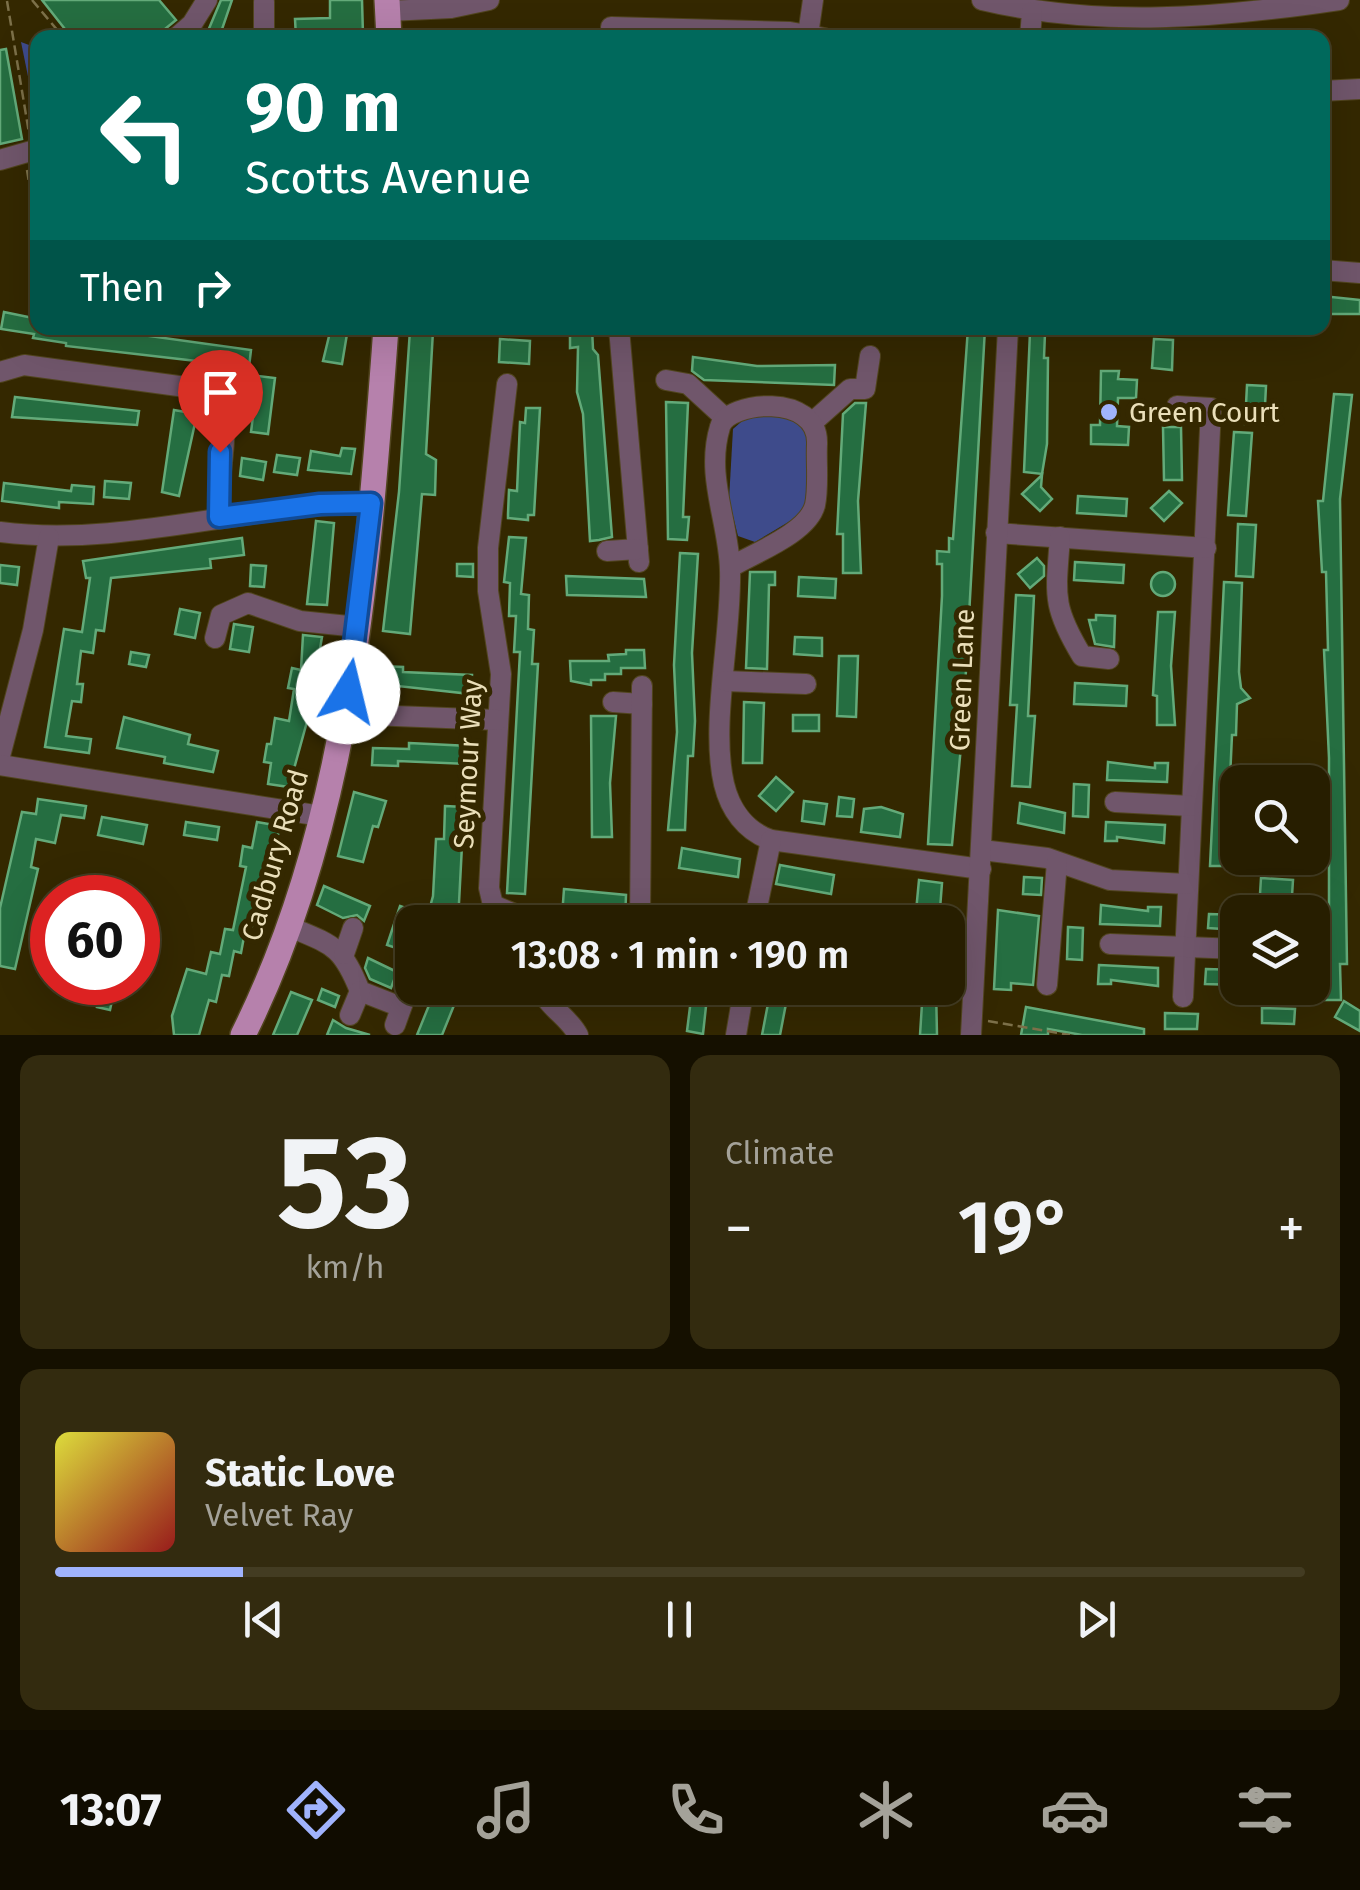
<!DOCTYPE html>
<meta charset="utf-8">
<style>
:root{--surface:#271e00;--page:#332b0f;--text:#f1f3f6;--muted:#a4a299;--line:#433c22;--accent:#a0b3fd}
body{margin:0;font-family:"Fira Sans",sans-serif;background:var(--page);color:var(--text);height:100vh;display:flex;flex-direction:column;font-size:38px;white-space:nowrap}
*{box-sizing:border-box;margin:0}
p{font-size:32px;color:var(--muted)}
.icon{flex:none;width:55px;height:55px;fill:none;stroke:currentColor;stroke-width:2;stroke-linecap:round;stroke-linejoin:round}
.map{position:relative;height:1035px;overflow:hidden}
.drawer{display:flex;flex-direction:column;gap:20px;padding:20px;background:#151000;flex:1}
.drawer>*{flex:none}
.top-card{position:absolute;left:30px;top:30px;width:1300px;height:305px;border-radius:20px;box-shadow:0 10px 40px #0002,0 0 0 2px var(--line);background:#00695c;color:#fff;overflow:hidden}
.fabs{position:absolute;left:1220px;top:765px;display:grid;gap:20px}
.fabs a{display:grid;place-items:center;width:110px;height:110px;border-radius:20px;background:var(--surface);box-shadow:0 10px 40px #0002,0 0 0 2px var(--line);font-size:50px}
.speed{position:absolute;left:30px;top:875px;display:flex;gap:20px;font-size:50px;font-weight:700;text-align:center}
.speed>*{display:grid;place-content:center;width:130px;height:130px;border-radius:50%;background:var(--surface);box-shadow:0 10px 40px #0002,0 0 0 2px var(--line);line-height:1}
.speed .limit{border:15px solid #d22;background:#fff;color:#111}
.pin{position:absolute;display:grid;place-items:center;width:85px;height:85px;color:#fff;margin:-102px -42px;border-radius:50% 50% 50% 0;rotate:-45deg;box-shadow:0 0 10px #0007}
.pin .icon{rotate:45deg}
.me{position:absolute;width:110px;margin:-55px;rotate:9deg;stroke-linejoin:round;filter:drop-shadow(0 0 8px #0008)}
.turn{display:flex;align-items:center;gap:35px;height:210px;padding:0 50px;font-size:45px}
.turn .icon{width:130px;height:130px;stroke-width:2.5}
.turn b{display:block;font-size:70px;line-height:85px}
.then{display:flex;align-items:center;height:95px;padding:0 50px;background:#0003;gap:20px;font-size:38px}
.big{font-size:75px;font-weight:600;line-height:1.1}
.drawer .tile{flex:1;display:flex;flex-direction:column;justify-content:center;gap:15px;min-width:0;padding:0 35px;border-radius:20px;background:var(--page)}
.drawer .dial{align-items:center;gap:0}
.dial b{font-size:130px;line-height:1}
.song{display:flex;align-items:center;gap:30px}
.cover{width:120px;height:120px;border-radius:15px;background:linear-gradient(135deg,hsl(60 70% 55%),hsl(0 70% 35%))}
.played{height:10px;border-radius:5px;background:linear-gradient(90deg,var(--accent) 15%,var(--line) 15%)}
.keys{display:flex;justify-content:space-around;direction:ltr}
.heat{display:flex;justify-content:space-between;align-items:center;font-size:55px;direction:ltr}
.drawer .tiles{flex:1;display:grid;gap:20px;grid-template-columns:1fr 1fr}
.tile:last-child{grid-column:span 2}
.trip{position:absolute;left:395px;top:905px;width:570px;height:100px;border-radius:20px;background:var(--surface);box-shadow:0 10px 40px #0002,0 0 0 2px var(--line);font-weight:600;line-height:100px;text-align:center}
.menu{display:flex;height:160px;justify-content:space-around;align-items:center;background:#100c00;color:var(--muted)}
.menu .icon{width:70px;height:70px}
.menu .current{color:var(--accent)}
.menu b{font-size:45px;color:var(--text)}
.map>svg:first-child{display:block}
.green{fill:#3e4b8b}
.building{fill:#256e41;stroke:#63aa79;stroke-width:2.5}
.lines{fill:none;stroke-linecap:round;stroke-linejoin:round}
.minor-casing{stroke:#51451e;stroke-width:22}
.major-casing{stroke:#51451e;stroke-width:28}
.path{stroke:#7c7049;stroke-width:2.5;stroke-dasharray:10 5;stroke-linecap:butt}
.minor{stroke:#70566b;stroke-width:20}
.major{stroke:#b681ac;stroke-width:25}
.route-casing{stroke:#114b97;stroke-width:25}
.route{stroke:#1a73e8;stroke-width:18}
.poi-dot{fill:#a0b3fd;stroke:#342800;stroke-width:4}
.labels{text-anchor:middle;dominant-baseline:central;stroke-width:10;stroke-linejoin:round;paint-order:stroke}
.poi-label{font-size:28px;fill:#eadfb9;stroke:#342800;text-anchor:start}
.street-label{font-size:28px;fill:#eadfb9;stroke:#342800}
</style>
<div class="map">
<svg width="1360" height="1035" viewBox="0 0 1360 1035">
<rect width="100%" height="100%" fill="#342800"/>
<g class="green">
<path d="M 21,42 L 37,48 L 37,99 L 33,101 Z"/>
<path d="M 749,415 L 794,418 L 808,427 L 807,511 L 755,542 L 738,536 L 729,500 L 733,429 Z"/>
</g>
<g class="building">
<path d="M 42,0 L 159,0 L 176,20 L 154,38 L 72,38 Z"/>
<path d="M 221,0 L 232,0 L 219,38 L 205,38 Z"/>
<path d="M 330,0 L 362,0 L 363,35 L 296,38 L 295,19 L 330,18 Z"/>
<path d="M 6,49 L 22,139 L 0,144 L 0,50 Z"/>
<path d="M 1322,296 L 1360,300 L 1360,314 L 1322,314 Z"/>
<path d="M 4,312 L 38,319 L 38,328 L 92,328 L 251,350 L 249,367 L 66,346 L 66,343 L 33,338 L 34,334 L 1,329 Z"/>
<path d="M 331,328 L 348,328 L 342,364 L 323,361 Z"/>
<path d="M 570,328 L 592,328 L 593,349 L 598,355 L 612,537 L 599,540 L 590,541 L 583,414 L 577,392 L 578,347 L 570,348 Z"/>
<path d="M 968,328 L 985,328 L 963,724 L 952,845 L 928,844 L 942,596 L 942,564 L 937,564 L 937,551 L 949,552 L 949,538 L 953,539 Z"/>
<path d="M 410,330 L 433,331 L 426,454 L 436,460 L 435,495 L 422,494 L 410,634 L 383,631 L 399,492 Z"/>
<path d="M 1030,332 L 1045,333 L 1044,358 L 1048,358 L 1047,444 L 1042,474 L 1024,472 Z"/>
<path d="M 500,339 L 530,341 L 529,364 L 499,362 Z"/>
<path d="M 1154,339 L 1173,340 L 1172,370 L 1152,368 Z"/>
<path d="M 693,357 L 757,366 L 835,365 L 834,385 L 704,380 L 692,371 Z"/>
<path d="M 1101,371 L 1119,371 L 1118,379 L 1137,380 L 1136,398 L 1118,398 L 1117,426 L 1129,427 L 1128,445 L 1091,444 L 1091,425 L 1100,425 Z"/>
<path d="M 258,376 L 275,378 L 268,434 L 251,432 Z"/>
<path d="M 1247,385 L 1266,386 L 1264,425 L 1245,424 Z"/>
<path d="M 1334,394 L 1352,395 L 1340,499 L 1347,964 L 1340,964 L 1341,1000 L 1323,1000 L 1323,974 L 1329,974 L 1329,758 L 1324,650 L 1328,650 L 1326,572 L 1322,572 L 1318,501 L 1323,501 Z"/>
<path d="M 15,397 L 139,411 L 137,425 L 12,417 Z"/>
<path d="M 666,402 L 688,403 L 683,517 L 689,517 L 687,540 L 668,539 Z"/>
<path d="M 855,403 L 866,403 L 858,501 L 861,573 L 843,573 L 843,534 L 837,534 L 843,414 Z"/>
<path d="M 526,408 L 540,408 L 534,515 L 528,515 L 528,520 L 508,518 L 508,514 L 509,490 L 517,491 L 520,422 L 525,423 Z"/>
<path d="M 174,410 L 197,414 L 179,496 L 162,492 Z"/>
<path d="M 1163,427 L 1181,427 L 1182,480 L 1164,480 Z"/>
<path d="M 1234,432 L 1252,433 L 1246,516 L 1228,515 Z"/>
<path d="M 342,448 L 355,449 L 351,474 L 308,470 L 311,451 L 340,456 Z"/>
<path d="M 277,455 L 300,458 L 297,475 L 274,472 Z"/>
<path d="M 242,458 L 266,462 L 263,480 L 240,476 Z"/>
<path d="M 1042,475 L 1041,487 L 1052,499 L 1040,511 L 1022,494 Z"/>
<path d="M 105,481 L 131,483 L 129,499 L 104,497 Z"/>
<path d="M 4,483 L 71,491 L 72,485 L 94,487 L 93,504 L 59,502 L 59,508 L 2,501 Z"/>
<path d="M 1169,491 L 1182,503 L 1164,521 L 1151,508 Z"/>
<path d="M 1078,496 L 1127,499 L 1126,516 L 1077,513 Z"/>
<path d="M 316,521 L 334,523 L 327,605 L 307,604 Z"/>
<path d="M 1238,524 L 1256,525 L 1253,577 L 1236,576 Z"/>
<path d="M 509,537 L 526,538 L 521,594 L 529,595 L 528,629 L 534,630 L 532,664 L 538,664 L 525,894 L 507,893 L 520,652 L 514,652 L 516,616 L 509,616 L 510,583 L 504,582 Z"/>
<path d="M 242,538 L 244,555 L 210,559 L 211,568 L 111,578 L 104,631 L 96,630 L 93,653 L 81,651 L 77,684 L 83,684 L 81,702 L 72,701 L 66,736 L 91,739 L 89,753 L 45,747 L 64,629 L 82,632 L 90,578 L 86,578 L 83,561 Z"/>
<path d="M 680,553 L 698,554 L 692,653 L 695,721 L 693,756 L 688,756 L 685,830 L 668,830 L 677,732 L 674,665 Z"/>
<path d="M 1037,558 L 1044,566 L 1044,576 L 1030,588 L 1018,574 Z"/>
<path d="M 1075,562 L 1124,565 L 1123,583 L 1074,580 Z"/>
<path d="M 457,564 L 473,564 L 473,577 L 457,576 Z"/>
<path d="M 0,565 L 19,567 L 17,585 L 0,583 Z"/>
<path d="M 251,565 L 266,566 L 264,587 L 250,586 Z"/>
<path d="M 750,572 L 775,572 L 775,585 L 769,585 L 767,669 L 746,668 Z"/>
<circle cx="1163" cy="584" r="12"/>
<path d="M 566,576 L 644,579 L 646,597 L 567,595 Z"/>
<path d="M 799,577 L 836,579 L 835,598 L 798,596 Z"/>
<path d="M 1224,582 L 1242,583 L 1239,672 L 1241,688 L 1250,698 L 1237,704 L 1236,735 L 1232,735 L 1226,866 L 1210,866 Z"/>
<path d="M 1016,595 L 1034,596 L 1028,716 L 1035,716 L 1030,787 L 1012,786 L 1017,705 L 1010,705 Z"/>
<path d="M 180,609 L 200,613 L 195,638 L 175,634 Z"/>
<path d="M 1158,612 L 1175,612 L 1171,666 L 1175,725 L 1157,725 L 1157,696 L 1153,695 Z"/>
<path d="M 1096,615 L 1115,616 L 1114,647 L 1095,644 L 1089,620 L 1096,620 Z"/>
<path d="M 234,624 L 253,627 L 249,652 L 230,649 Z"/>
<path d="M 303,635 L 322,637 L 308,718 L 289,787 L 268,784 L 271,763 L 264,762 L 267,744 L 271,744 L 275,718 L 289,721 L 294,689 L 288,688 L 292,668 L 301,670 Z"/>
<path d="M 795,637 L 822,638 L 822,656 L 794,654 Z"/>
<path d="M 626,650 L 644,650 L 645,668 L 621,668 L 621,674 L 605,674 L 605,680 L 591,680 L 591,685 L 571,681 L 570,661 L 609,661 L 608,655 L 626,654 Z"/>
<path d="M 131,652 L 149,655 L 146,667 L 129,664 Z"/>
<path d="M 839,656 L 858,656 L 856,717 L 837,716 Z"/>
<path d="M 380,666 L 403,667 L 403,672 L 472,675 L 471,694 L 379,684 Z"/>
<path d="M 1075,683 L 1127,686 L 1126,706 L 1074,704 Z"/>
<path d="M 744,702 L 764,703 L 762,763 L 743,763 Z"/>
<rect x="793" y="715" width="26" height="16"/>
<path d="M 591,716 L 616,716 L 610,783 L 612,837 L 592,837 Z"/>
<path d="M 124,717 L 190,735 L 188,744 L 218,751 L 213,772 L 164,763 L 165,757 L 117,748 Z"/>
<path d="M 409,743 L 469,746 L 468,764 L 398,761 L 398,766 L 372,765 L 373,748 L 409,749 Z"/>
<path d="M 1108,762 L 1155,768 L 1155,763 L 1168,763 L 1167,782 L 1107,780 Z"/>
<path d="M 776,777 L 793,792 L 776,811 L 759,796 Z"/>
<path d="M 1074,784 L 1089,785 L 1088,817 L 1073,816 Z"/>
<path d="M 354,792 L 386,801 L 378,827 L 373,826 L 363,862 L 338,856 Z"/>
<path d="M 839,797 L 854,799 L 852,817 L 837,816 Z"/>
<path d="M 38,799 L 86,806 L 84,818 L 61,815 L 55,843 L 36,839 L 31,867 L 38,869 L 15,969 L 0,966 L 0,908 L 22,812 L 36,814 Z"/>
<path d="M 804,801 L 827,804 L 824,824 L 802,821 Z"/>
<path d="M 1020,803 L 1065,813 L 1064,833 L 1018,823 Z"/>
<path d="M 445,806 L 464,807 L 458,922 L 427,918 L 433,896 L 436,839 L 444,839 Z"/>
<path d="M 881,807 L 903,814 L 900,837 L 861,832 L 864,809 Z"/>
<path d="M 102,817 L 147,825 L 143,844 L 98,835 Z"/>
<path d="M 186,822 L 219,827 L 217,840 L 184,835 Z"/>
<path d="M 257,822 L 280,826 L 264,896 L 256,895 L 252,926 L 246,926 L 241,953 L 234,951 L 229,976 L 222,975 L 216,1002 L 209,1000 L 199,1035 L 174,1035 L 172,1016 L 187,969 L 206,974 L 211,952 L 220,954 L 225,929 L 233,930 L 246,867 L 240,866 L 243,846 L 252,848 Z"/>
<path d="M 1106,822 L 1165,825 L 1164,843 L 1117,837 L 1117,841 L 1105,841 Z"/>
<path d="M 682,848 L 740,859 L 738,877 L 679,868 Z"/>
<path d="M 780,865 L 834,875 L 831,894 L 776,884 Z"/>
<path d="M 1024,877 L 1042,878 L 1041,895 L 1023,894 Z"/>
<path d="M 1261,878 L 1293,880 L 1292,896 L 1260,894 Z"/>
<path d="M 919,880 L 942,883 L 939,922 L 915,922 Z"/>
<path d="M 324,886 L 370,906 L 364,921 L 357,915 L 343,918 L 317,905 Z"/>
<path d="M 564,889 L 626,895 L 625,922 L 562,916 Z"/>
<path d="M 1101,905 L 1148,911 L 1148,907 L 1161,907 L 1160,926 L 1100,924 Z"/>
<path d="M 400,906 L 420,913 L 405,951 L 387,945 Z"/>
<path d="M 698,906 L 722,911 L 719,922 L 695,922 Z"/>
<path d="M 998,910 L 1039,916 L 1033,985 L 1011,983 L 1011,990 L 994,989 Z"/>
<path d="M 1209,914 L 1238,915 L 1238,930 L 1208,928 Z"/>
<path d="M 1068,927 L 1083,928 L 1082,960 L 1067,959 Z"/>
<path d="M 368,958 L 397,972 L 391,988 L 370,979 L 365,968 Z"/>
<path d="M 1099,965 L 1158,968 L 1158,986 L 1111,980 L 1111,984 L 1098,984 Z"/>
<path d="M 1206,969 L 1238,970 L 1238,985 L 1205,984 Z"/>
<path d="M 103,982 L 116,982 L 110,1010 L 97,1007 Z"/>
<path d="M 436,988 L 461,988 L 442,1035 L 417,1035 Z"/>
<path d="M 661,988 L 708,988 L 703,1034 L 687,1031 L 691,999 L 660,994 Z"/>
<path d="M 771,988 L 789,988 L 780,1035 L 762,1035 Z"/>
<path d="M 923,988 L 936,988 L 937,1035 L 920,1035 Z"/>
<path d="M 322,989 L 339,996 L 335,1007 L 318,1000 Z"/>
<path d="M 291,992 L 312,1000 L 297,1035 L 273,1035 Z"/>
<path d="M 1344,1001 L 1360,1011 L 1360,1031 L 1335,1017 Z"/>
<path d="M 1026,1007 L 1144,1029 L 1144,1035 L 1082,1035 L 1048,1029 L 1048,1035 L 1021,1035 Z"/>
<path d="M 1262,1008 L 1295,1009 L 1294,1024 L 1262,1023 Z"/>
<path d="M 1165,1013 L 1198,1014 L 1197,1029 L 1165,1029 Z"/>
<path d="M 333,1020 L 346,1028 L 370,1035 L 327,1035 Z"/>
</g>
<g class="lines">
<g class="minor-casing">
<g id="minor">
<path d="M 982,0 C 1099,28 1220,18 1339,0"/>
<path d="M 264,2 L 264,38"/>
<path d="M 389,11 L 451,8 L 489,0"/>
<path d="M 611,27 L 790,32 L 824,38"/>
<path d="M 808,35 L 813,0"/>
<path d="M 176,38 L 192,24 L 207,0"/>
<path d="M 1030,38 L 1032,12"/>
<path d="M 1322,91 L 1360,89"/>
<path d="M 0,160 L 38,149"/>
<path d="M 1322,270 L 1360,273"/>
<path d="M 619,328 L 639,562"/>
<path d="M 0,372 L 24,365 L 208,390 L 220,397 C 233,421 215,485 219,517"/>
<path d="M 666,380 L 688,384 L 724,417"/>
<path d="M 507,384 L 488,548 L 488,591 L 501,674 L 489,888 L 493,905 L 534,922"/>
<path d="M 1177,406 L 1211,408 L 1183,997"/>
<path d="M 814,421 L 850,389 L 865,389 L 870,356"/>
<path d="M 0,532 C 123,548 248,504 371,503"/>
<path d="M 996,533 L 1206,548"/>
<path d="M 1060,537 C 1056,594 1051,605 1082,656 L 1109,659"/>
<path d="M 607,551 L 638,549"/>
<path d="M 731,567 C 754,553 808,533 815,505 C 819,486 816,463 817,444 C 819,392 727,401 720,427 C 705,476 729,522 730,570 C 732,634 710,724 724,784 C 730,809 745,831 771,840 L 981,869"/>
<path d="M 215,638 L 221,615 L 248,603 L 300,621 L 358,627"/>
<path d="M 725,681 L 806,684"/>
<path d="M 613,702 L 642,704"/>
<path d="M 344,714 L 498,720"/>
<path d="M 0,756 L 33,630 L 49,537"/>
<path d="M 0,765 L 321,816"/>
<path d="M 1115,802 L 1191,806"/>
<path d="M 982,850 L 1047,858 L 1110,880 L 1187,884"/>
<path d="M 640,922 L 642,686"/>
<path d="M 754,922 L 771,840"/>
<path d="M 290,927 C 333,945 342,946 360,991 L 401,1007"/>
<path d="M 1110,944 L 1238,949"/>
<path d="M 344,954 L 353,928"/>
<path d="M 1047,985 L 1057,862"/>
<path d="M 541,988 C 548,1008 568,1016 578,1035"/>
<path d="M 350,1015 L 360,991"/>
<path d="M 395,1025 L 412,978"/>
<path d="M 736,1035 L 744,988"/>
<path d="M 971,1035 L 1008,328"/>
</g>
</g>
<g class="major-casing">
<g id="major">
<path d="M 387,0 L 389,38"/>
<path d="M 243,1035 C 352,817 368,566 386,328"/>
</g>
</g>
<g class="path">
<path d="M 32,0 L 64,38"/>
<path d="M 7,1 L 29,133"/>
<path d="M 27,170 L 37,233"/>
<path d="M 1270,912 L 1270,899 L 1299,901"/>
<path d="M 1266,988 L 1266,998 L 1300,999"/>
<path d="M 988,1021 L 1070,1035"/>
</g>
<use href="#minor" class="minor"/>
<use href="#major" class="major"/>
</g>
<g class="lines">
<g class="route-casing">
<path id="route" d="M 220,452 L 219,517 L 320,504 L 371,503 L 348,692"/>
</g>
<use href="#route" class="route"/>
</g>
<circle class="poi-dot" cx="1109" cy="412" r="10"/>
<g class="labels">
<g class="poi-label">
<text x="1129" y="412">Green Court</text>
</g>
<g class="street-label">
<text transform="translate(962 680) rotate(-88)">Green Lane</text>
<text transform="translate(468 764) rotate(-87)">Seymour Way</text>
<text transform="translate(275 855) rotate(-74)">Cadbury Road</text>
</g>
</g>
</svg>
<div class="fabs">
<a><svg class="icon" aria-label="search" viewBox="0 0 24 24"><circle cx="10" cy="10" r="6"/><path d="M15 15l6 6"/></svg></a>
<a><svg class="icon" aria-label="layers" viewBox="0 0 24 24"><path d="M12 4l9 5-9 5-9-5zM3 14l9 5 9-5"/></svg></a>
</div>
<div class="speed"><div class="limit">60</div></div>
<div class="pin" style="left:220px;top:452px;background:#d93025"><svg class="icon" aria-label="arrive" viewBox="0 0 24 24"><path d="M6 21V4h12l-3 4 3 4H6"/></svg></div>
<svg class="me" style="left:348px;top:692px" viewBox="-20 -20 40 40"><circle r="19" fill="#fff"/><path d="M0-13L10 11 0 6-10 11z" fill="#1a73e8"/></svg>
<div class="trip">13:08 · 1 min · 190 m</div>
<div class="top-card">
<div class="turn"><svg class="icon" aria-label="left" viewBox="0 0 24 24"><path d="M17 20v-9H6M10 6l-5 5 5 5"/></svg><div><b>90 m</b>Scotts Avenue</div></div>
<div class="then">Then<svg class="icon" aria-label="right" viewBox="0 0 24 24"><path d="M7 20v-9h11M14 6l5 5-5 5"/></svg></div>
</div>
</div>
<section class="drawer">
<div class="tiles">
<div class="tile dial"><b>53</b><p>km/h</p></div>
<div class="tile"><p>Climate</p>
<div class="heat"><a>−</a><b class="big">19°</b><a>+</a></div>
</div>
<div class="tile">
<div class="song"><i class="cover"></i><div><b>Static Love</b><p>Velvet Ray</p></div></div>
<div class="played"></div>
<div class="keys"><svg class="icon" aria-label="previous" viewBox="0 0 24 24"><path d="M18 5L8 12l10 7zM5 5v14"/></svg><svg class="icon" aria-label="pause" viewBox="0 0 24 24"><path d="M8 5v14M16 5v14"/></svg><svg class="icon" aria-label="next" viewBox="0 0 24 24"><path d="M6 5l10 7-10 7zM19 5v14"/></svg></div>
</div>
</div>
</section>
<nav class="menu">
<b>13:07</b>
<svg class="icon current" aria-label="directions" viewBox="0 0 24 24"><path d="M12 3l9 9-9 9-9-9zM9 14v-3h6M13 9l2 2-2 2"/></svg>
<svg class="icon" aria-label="music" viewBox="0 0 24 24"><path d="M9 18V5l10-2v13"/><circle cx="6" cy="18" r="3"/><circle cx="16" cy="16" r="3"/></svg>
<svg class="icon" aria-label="phone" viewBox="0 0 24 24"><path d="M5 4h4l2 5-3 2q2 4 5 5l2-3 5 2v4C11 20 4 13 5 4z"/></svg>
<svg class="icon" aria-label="climate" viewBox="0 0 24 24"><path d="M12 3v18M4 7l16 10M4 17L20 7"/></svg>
<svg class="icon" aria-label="car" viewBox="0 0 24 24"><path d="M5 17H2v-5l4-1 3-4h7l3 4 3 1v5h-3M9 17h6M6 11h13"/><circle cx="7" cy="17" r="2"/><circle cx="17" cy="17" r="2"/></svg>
<svg class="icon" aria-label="filters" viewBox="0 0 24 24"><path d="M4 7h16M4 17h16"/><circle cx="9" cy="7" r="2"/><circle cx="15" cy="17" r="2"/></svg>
</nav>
